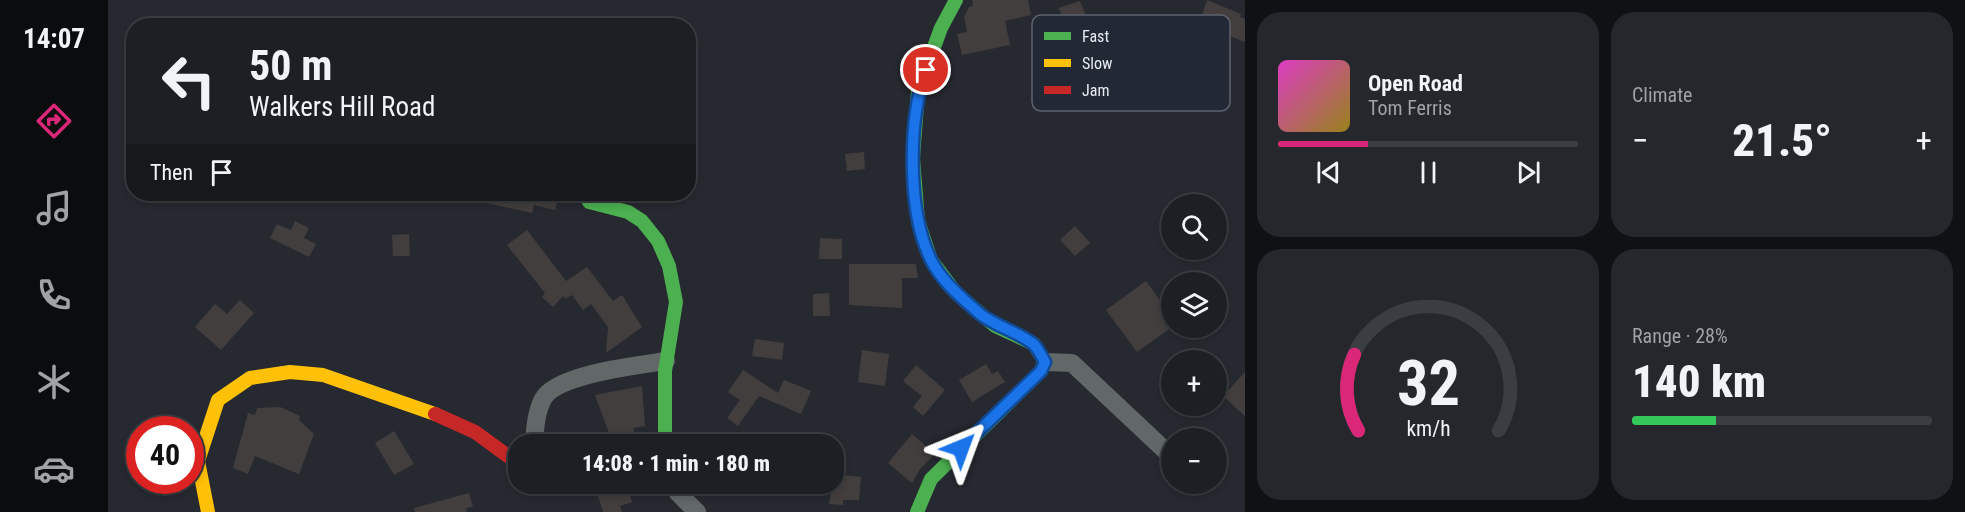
<!DOCTYPE html>
<meta charset="utf-8">
<style>
:root{--surface:#1c1f24;--page:#25272c;--text:#f1f3f6;--muted:#a0a2a6;--line:#3a3d41;--accent:#db2777}
body{margin:0;font-family:"Roboto Condensed",sans-serif;background:var(--page);color:var(--text);height:100vh;display:flex;flex-direction:column;font-size:22px;white-space:nowrap}
*{box-sizing:border-box;margin:0}
p{font-size:20px;color:var(--muted)}
.icon{flex:none;width:33px;height:33px;fill:none;stroke:currentColor;stroke-width:2;stroke-linecap:round;stroke-linejoin:round}
.map{position:relative;flex:1;overflow:hidden}
.panel{display:flex;flex-direction:column;gap:12px;padding:12px;background:#0f1114;width:720px}
.panel>*{flex:none}
.banner{position:absolute;left:18px;top:18px;width:570px;height:183px;border-radius:24px;box-shadow:0 3px 9px #0003,0 0 0 2px var(--line);background:#1c1f24;color:var(--text);overflow:hidden}
.tools{position:absolute;left:1053px;top:194px;display:grid;gap:12px}
.tools a{display:grid;place-items:center;width:66px;height:66px;border-radius:50%;background:var(--surface);box-shadow:0 3px 9px #0003,0 0 0 2px var(--line);font-size:30px}
.speed{position:absolute;left:18px;top:416px;display:flex;gap:12px;font-size:30px;font-weight:700;text-align:center}
.speed>*{display:grid;place-content:center;width:78px;height:78px;border-radius:50%;background:var(--surface);box-shadow:0 3px 9px #0003,0 0 0 2px var(--line);line-height:1}
.speed .limit{border:9px solid #d22;background:#fff;color:#111}
.pin{position:absolute;display:grid;place-items:center;width:51px;height:51px;color:#fff;margin:-26px;border:3px solid #fff;border-radius:50%;box-shadow:0 2px 6px #0007}
.me{position:absolute;width:66px;margin:-33px;rotate:44deg;stroke-linejoin:round;filter:drop-shadow(0 0 4px #0008)}
.turn{display:flex;align-items:center;gap:21px;height:126px;padding:0 24px;font-size:27px}
.turn .icon{width:78px;height:78px;stroke-width:2.5}
.turn b{display:block;font-size:42px;line-height:51px}
.then{display:flex;align-items:center;height:57px;padding:0 24px;background:#0003;gap:12px;font-size:22px}
.big{font-size:45px;font-weight:800;line-height:1.1}
.panel .card{flex:1;display:flex;flex-direction:column;justify-content:center;gap:9px;min-width:0;padding:0 21px;border-radius:24px;background:var(--page)}
.panel .dial{align-items:center;gap:0}
.dial svg{height:156px;overflow:visible;fill:none;stroke:var(--line);stroke-width:7;stroke-linecap:round;text-anchor:middle}
.dial text{fill:var(--text);stroke:none}
.song{display:flex;align-items:center;gap:18px}
.cover{width:72px;height:72px;border-radius:9px;background:linear-gradient(135deg,hsl(310 70% 55%),hsl(50 70% 35%))}
.played{height:6px;border-radius:3px;background:linear-gradient(90deg,var(--accent) 30%,var(--line) 30%)}
.keys{display:flex;justify-content:space-around;direction:ltr}
.heat{display:flex;justify-content:space-between;align-items:center;font-size:33px;direction:ltr}
.charge{height:9px;border-radius:4px;background:linear-gradient(90deg,#34c759 28%,var(--line) 0)}
.panel .tiles{flex:1;display:grid;gap:12px;grid-template-columns:repeat(2,1fr)}
.trip{position:absolute;left:400px;top:434px;width:336px;height:60px;border-radius:24px;background:var(--surface);box-shadow:0 3px 9px #0003,0 0 0 2px var(--line);font-weight:800;line-height:60px;text-align:center}
main{display:flex;flex:1;min-height:0}
.tabs{display:flex;flex-direction:column;width:108px;justify-content:space-around;align-items:center;background:#0b0c0e;color:var(--muted)}
.tabs .icon{width:42px;height:42px}
.tabs .on{color:var(--accent)}
.tabs b{font-size:27px;color:var(--text)}
.map>svg:first-child{display:block}
.building{fill:#433e3e}
.lines{fill:none;stroke-linecap:round;stroke-linejoin:round}
.street{stroke:#626868;stroke-width:18}
.fast{stroke:#4caf50;stroke-width:14}
.slow{stroke:#ffc107;stroke-width:14}
.jam{stroke:#c62828;stroke-width:14}
.route-casing{stroke:#114b97;stroke-width:15}
.route{stroke:#1a73e8;stroke-width:10}
.key{fill:#222834;stroke:#5d636e;stroke-width:1.5}
.key-label{font-size:16px;fill:#e7ecf4}
</style>
<main>
<nav class="tabs">
<b>14:07</b>
<svg class="icon on" aria-label="directions" viewBox="0 0 24 24"><path d="M12 3l9 9-9 9-9-9zM9 14v-3h6M13 9l2 2-2 2"/></svg>
<svg class="icon" aria-label="music" viewBox="0 0 24 24"><path d="M9 18V5l10-2v13"/><circle cx="6" cy="18" r="3"/><circle cx="16" cy="16" r="3"/></svg>
<svg class="icon" aria-label="phone" viewBox="0 0 24 24"><path d="M5 4h4l2 5-3 2q2 4 5 5l2-3 5 2v4C11 20 4 13 5 4z"/></svg>
<svg class="icon" aria-label="climate" viewBox="0 0 24 24"><path d="M12 3v18M4 7l16 10M4 17L20 7"/></svg>
<svg class="icon" aria-label="car" viewBox="0 0 24 24"><path d="M5 17H2v-5l4-1 3-4h7l3 4 3 1v5h-3M9 17h6M6 11h13"/><circle cx="7" cy="17" r="2"/><circle cx="17" cy="17" r="2"/></svg>
</nav>
<div class="map">
<svg width="1137" height="512" viewBox="0 0 1137 512">
<rect width="100%" height="100%" fill="#262930"/>
<g class="building">
<path d="M 864,0 L 920,0 L 923,15 L 897,21 L 902,45 L 854,55 L 849,34 L 859,32 L 856,17 L 861,7 L 865,6 Z"/>
<path d="M 1099,0 L 1133,14 L 1132,17 L 1137,19 L 1137,42 L 1104,29 L 1103,32 L 1090,27 Z"/>
<path d="M 972,1 L 978,16 L 956,24 L 951,8 Z"/>
<path d="M 756,152 L 757,169 L 739,171 L 737,154 Z"/>
<path d="M 366,194 L 451,194 L 447,210 L 426,205 L 424,213 L 365,200 Z"/>
<path d="M 187,221 L 201,228 L 196,238 L 208,244 L 201,257 L 162,238 L 169,224 L 183,230 Z"/>
<path d="M 967,226 L 982,243 L 967,256 L 952,240 Z"/>
<path d="M 419,230 L 458,281 L 479,267 L 505,301 L 514,295 L 534,327 L 498,353 L 500,327 L 483,304 L 475,310 L 464,295 L 457,299 L 455,296 L 445,307 L 434,297 L 437,293 L 399,245 Z"/>
<path d="M 301,234 L 302,256 L 285,256 L 284,235 Z"/>
<path d="M 712,238 L 734,239 L 734,259 L 711,259 Z"/>
<path d="M 741,264 L 808,264 L 810,278 L 794,278 L 794,308 L 741,305 Z"/>
<path d="M 1038,281 L 1064,317 L 1064,327 L 1029,352 L 998,310 Z"/>
<path d="M 721,293 L 722,316 L 705,316 L 705,294 Z"/>
<path d="M 132,300 L 146,313 L 113,350 L 87,327 L 107,304 L 119,314 Z"/>
<path d="M 647,339 L 676,343 L 674,360 L 644,356 Z"/>
<path d="M 754,350 L 781,354 L 777,386 L 750,382 Z"/>
<path d="M 878,364 L 884,374 L 890,371 L 897,382 L 864,402 L 851,380 Z"/>
<path d="M 808,365 L 837,390 L 815,416 L 805,407 L 814,396 L 795,381 Z"/>
<path d="M 635,370 L 670,393 L 676,380 L 703,391 L 693,414 L 651,396 L 630,426 L 619,418 L 632,400 L 620,392 Z"/>
<path d="M 1137,372 L 1137,416 L 1115,396 Z"/>
<path d="M 534,386 L 537,426 L 525,428 L 528,438 L 505,444 L 487,395 Z"/>
<path d="M 172,407 L 192,416 L 191,420 L 206,434 L 191,474 L 147,456 L 140,474 L 125,468 L 140,413 L 147,415 L 149,408 Z"/>
<path d="M 286,431 L 306,464 L 286,475 L 267,443 Z"/>
<path d="M 804,434 L 827,454 L 812,469 L 804,483 L 780,463 Z"/>
<path d="M 726,474 L 753,477 L 751,500 L 735,500 L 735,505 L 721,504 Z"/>
<path d="M 486,483 L 518,483 L 524,502 L 512,506 L 514,512 L 495,512 Z"/>
<path d="M 361,493 L 365,507 L 358,508 L 359,512 L 307,512 L 306,508 Z"/>
</g>
<g class="lines">
<g class="street">
<path d="M 937,362 L 964,363 L 1064,457"/>
<path d="M 426,444 C 427,429 428,412 435,399 C 448,374 531,365 558,361"/>
<path d="M 565,483 L 570,493 L 589,512"/>
</g>
<g class="fast">
<path d="M 481,202 L 520,212 L 534,221 L 550,241 L 561,266 L 568,302 L 557,371 L 557,444"/>
<path d="M 809,512 L 823,479 L 933,371 L 937,362 L 926,344 L 887,326 L 848,293 L 823,260 L 810,221 L 805,158 L 810,91 L 833,28 L 848,0"/>
</g>
<path class="slow" d="M 100,512 L 90,461 L 110,400 L 142,378 L 182,372 L 215,375 L 327,414"/>
<path class="jam" d="M 327,414 L 367,432 L 404,459 L 411,458"/>
</g>
<g class="lines">
<g class="route-casing">
<path id="route" d="M 818,70 C 800,120 799,211 823,260 C 834,282 854,298 872,314 C 889,327 908,331 924,343 C 930,347 933,356 937,362 L 933,371 L 853,448"/>
</g>
<use href="#route" class="route"/>
</g>
<rect x="924" y="15" width="198" height="96" rx="9" class="key"/>
<rect x="936" y="32" width="27" height="8" fill="#4caf50"/>
<rect x="936" y="59" width="27" height="8" fill="#ffc107"/>
<rect x="936" y="86" width="27" height="8" fill="#c62828"/>
<g class="key-label">
<text x="974" y="42">Fast</text>
<text x="974" y="69">Slow</text>
<text x="974" y="96">Jam</text>
</g>
</svg>
<div class="tools">
<a><svg class="icon" aria-label="search" viewBox="0 0 24 24"><circle cx="10" cy="10" r="6"/><path d="M15 15l6 6"/></svg></a>
<a><svg class="icon" aria-label="layers" viewBox="0 0 24 24"><path d="M12 4l9 5-9 5-9-5zM3 14l9 5 9-5"/></svg></a>
<a>+</a>
<a>−</a>
</div>
<div class="speed"><div class="limit">40</div></div>
<div class="pin" style="left:818px;top:70px;background:#d93025"><svg class="icon" aria-label="arrive" viewBox="0 0 24 24"><path d="M6 21V4h12l-3 4 3 4H6"/></svg></div>
<svg class="me" style="left:853px;top:448px" viewBox="-20 -20 40 40"><path d="M0-17L14 15 0 8-14 15z" fill="#1a73e8" stroke="#fff" stroke-width="4"/></svg>
<div class="trip">14:08 · 1 min · 180 m</div>
<div class="banner">
<div class="turn"><svg class="icon" aria-label="left" viewBox="0 0 24 24"><path d="M17 20v-9H6M10 6l-5 5 5 5"/></svg><div><b>50 m</b>Walkers Hill Road</div></div>
<div class="then">Then<svg class="icon" aria-label="arrive" viewBox="0 0 24 24"><path d="M6 21V4h12l-3 4 3 4H6"/></svg></div>
</div>
</div>
<section class="panel">
<div class="tiles">
<div class="card">
<div class="song"><i class="cover"></i><div><b>Open Road</b><p>Tom Ferris</p></div></div>
<div class="played"></div>
<div class="keys"><svg class="icon" aria-label="previous" viewBox="0 0 24 24"><path d="M18 5L8 12l10 7zM5 5v14"/></svg><svg class="icon" aria-label="pause" viewBox="0 0 24 24"><path d="M8 5v14M16 5v14"/></svg><svg class="icon" aria-label="next" viewBox="0 0 24 24"><path d="M6 5l10 7-10 7zM19 5v14"/></svg></div>
</div>
<div class="card"><p>Climate</p>
<div class="heat"><a>−</a><b class="big">21.5°</b><a>+</a></div>
</div>
<div class="card dial"><svg viewBox="0 0 100 80">
<path d="M14 69A42 42 0 1 1 86 69"/>
<path d="M14 69A42 42 0 0 1 12 30" stroke="#db2777"/>
<text x="50" y="56" font-size="32" font-weight="700">32</text>
<text x="50" y="72" font-size="11">km/h</text>
</svg></div>
<div class="card"><p>Range · 28%</p><b class="big">140 km</b><div class="charge"></div></div>
</div>
</section>
</main>
